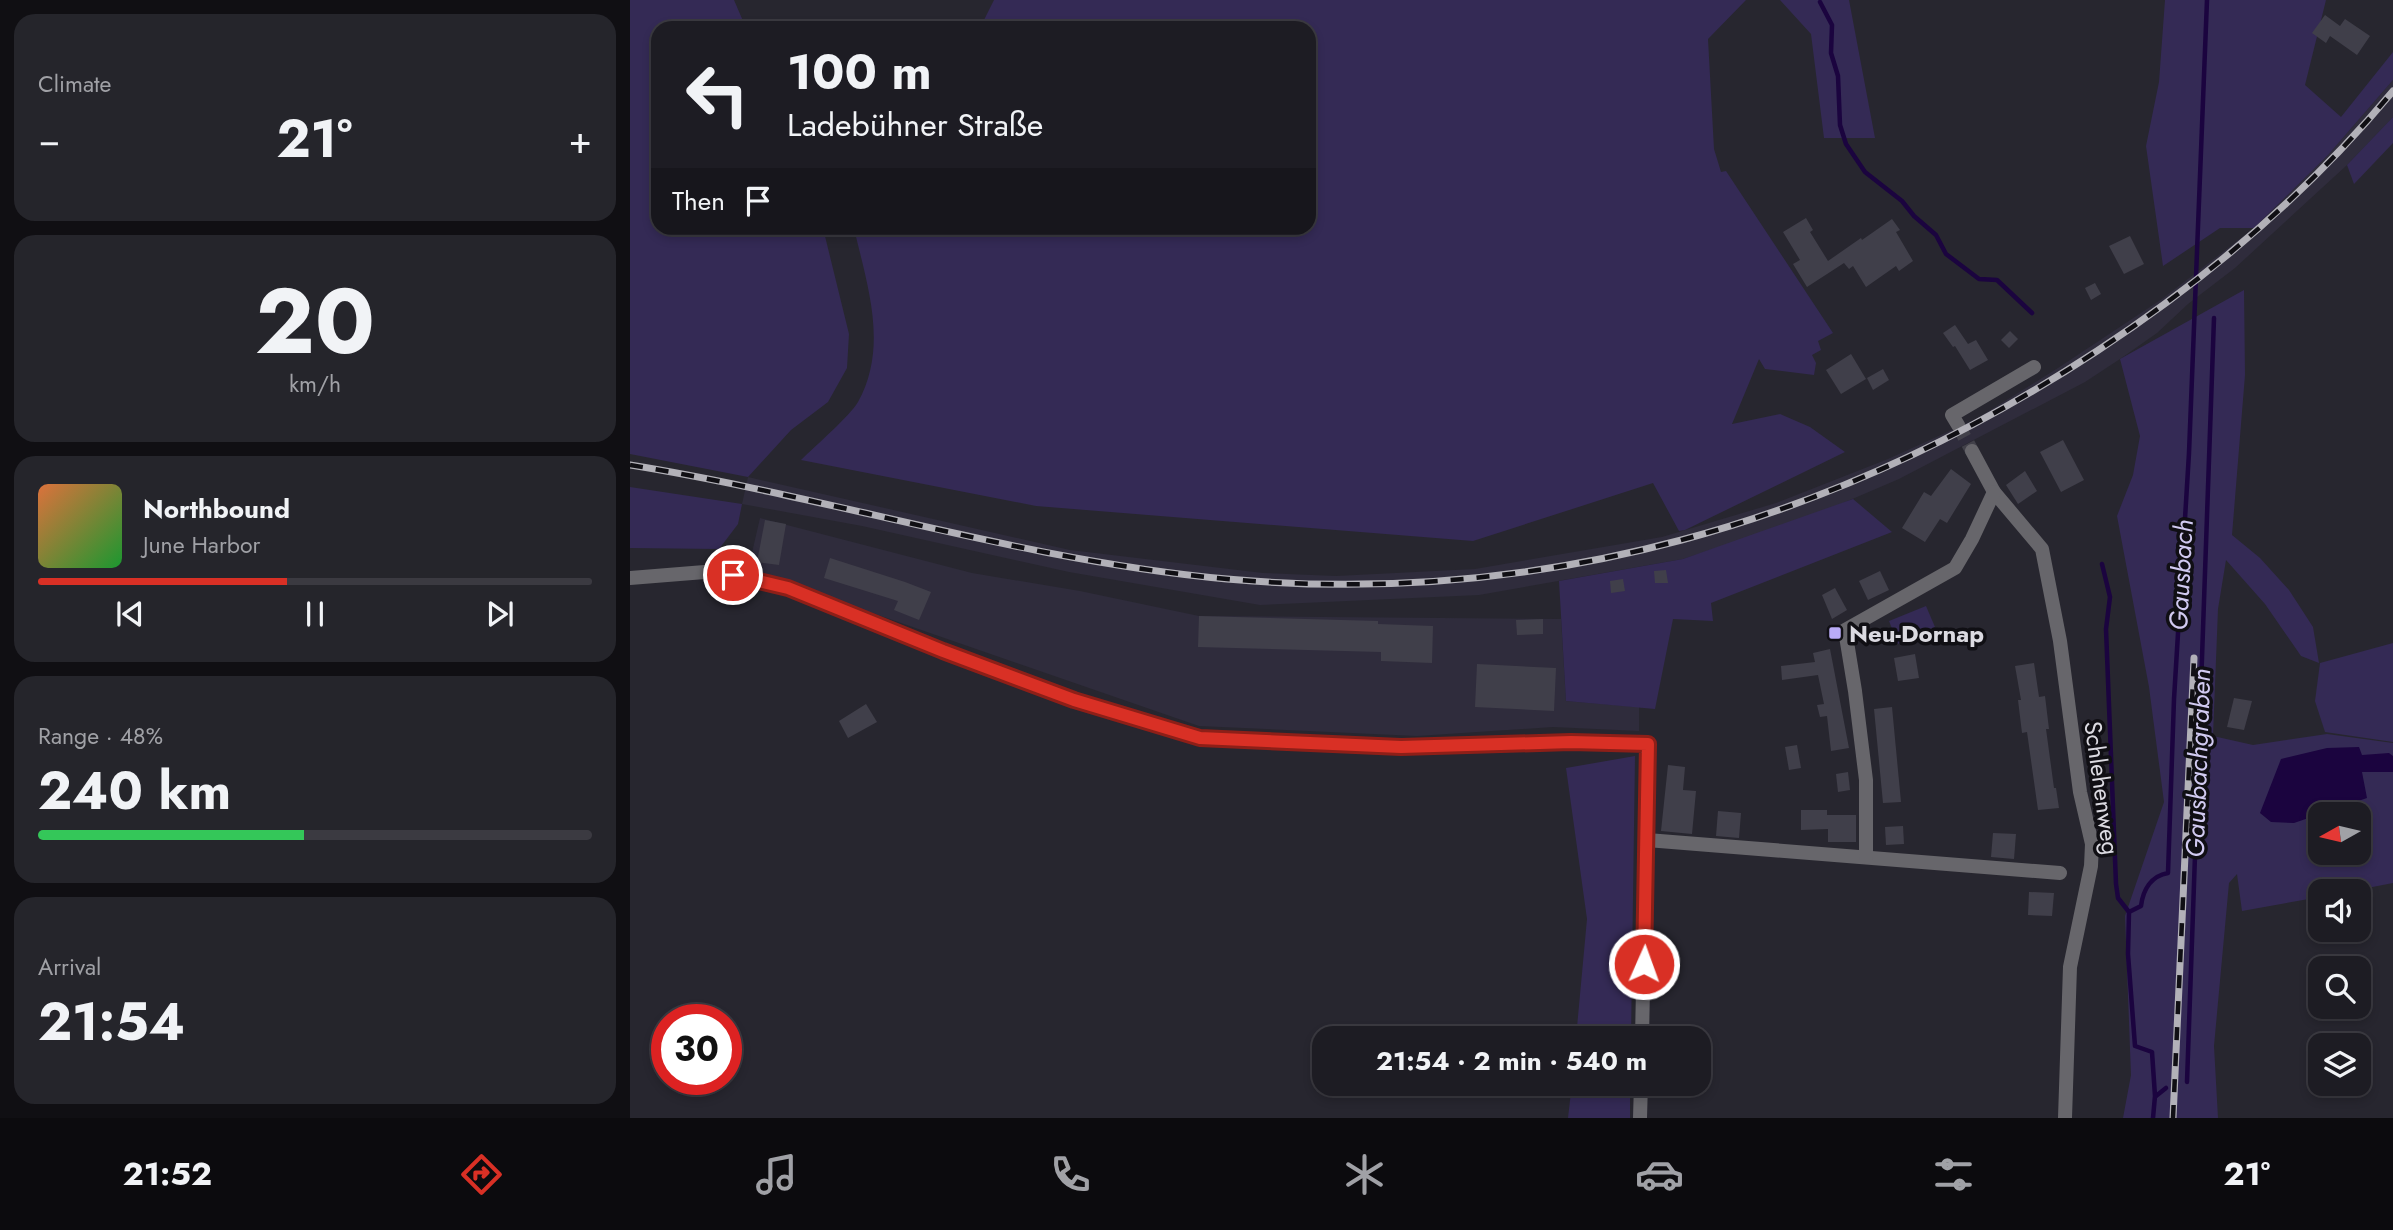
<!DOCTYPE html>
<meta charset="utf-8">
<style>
:root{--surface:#1d1c23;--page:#25252b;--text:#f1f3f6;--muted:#a0a1a6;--line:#3b3a41;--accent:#d93025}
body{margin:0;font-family:Jost,sans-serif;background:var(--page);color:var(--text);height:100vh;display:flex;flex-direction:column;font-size:26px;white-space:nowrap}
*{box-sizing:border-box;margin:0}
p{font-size:23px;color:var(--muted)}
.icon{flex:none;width:38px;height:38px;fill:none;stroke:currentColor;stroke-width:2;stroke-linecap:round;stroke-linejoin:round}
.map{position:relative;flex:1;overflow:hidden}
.details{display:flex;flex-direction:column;gap:14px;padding:14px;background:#100f13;width:630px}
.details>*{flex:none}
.guide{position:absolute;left:21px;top:21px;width:665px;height:214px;border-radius:21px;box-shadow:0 4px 10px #0003,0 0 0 2px var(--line);background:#1d1c23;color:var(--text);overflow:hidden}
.needle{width:46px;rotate:262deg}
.buttons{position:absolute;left:1678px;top:802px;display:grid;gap:14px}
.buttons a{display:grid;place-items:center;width:63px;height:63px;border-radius:14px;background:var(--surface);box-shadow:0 4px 10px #0003,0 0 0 2px var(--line);font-size:35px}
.speed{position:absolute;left:21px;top:1004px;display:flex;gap:14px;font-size:35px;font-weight:700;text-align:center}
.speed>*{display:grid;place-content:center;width:91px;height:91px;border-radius:50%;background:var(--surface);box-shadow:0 4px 10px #0003,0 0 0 2px var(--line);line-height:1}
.speed .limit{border:10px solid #d22;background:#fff;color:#111}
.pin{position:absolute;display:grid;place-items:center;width:60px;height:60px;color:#fff;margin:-30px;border:4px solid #fff;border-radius:50%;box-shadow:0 2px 7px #0007}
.me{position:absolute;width:77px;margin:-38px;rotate:2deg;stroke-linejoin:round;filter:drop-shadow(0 0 5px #0008)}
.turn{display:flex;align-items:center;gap:24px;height:147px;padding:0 21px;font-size:32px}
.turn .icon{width:91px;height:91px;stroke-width:2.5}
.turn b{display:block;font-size:49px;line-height:60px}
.then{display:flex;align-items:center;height:66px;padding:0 21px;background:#0003;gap:14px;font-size:26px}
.big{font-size:52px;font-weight:700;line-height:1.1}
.details .card{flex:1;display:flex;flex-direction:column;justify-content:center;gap:10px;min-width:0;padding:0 24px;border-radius:21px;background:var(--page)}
.details .dial{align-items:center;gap:0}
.dial b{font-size:91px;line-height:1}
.song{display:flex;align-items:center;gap:21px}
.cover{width:84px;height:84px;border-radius:10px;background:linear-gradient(135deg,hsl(20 70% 55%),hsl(130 70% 35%))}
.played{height:7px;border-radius:4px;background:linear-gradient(90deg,var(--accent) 45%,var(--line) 45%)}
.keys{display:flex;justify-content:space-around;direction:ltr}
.heat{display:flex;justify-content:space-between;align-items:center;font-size:38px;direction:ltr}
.charge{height:10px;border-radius:5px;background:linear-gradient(90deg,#34c759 48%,var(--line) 0)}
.trip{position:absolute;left:682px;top:1026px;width:399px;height:70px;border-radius:21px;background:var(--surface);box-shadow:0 4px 10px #0003,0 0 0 2px var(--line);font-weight:700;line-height:70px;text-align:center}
.tab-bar{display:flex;height:112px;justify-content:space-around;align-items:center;background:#0c0b0e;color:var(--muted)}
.tab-bar .icon{width:49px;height:49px}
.tab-bar .active{color:var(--accent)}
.tab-bar b{font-size:32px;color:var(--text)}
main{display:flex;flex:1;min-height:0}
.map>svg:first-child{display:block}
.built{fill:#2f2c3c}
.green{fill:#342a55;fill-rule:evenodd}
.water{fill:#1b043f}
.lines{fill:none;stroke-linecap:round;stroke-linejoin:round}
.stream{stroke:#1b043f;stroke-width:4.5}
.building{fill:#403f4a}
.street-tunnel{stroke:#42414a;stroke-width:14;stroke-dasharray:14 7;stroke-linecap:butt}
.street{stroke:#67666b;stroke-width:14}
.rail-casing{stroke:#b2b1b8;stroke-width:7}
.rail{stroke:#100f14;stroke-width:4.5;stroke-dasharray:13;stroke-linecap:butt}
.route-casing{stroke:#8d1f18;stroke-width:18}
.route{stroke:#d93025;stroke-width:12}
.poi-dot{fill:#b9abf7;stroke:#100f14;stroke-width:2.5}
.labels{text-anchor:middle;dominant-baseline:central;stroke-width:7;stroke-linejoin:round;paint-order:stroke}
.poi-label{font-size:24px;font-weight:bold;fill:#dbdae1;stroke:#100f14;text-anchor:start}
.street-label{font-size:24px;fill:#dbdae1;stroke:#100f14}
.water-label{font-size:26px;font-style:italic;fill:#d1caf1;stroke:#100f14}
</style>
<main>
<section class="details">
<div class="card"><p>Climate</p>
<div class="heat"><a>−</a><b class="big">21°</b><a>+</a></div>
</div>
<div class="card dial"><b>20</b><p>km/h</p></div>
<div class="card">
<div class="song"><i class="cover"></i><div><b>Northbound</b><p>June Harbor</p></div></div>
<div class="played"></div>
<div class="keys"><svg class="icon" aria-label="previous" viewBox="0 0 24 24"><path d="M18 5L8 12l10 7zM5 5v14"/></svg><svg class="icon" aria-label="pause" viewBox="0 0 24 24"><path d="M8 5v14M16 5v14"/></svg><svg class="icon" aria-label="next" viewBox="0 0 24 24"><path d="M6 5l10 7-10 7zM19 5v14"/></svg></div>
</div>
<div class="card"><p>Range · 48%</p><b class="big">240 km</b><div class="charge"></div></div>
<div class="card"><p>Arrival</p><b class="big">21:54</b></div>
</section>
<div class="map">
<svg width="1763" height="1118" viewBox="0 0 1763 1118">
<rect width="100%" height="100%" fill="#27262f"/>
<g class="built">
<path d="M 1763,80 L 1763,117 L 1717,165 L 1605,268 L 1558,304 L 1527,333 L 1490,359 L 1455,382 L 1269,479 L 1185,515 L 1053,559 L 849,595 L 630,605 L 439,572 L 232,526 L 112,504 L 118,477 L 440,550 L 633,573 L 706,576 L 845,569 L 1032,537 L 1146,503 L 1258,459 L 1346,419 L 1428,368 L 1532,299 L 1624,228 L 1698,155 Z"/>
<path d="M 130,518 L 342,573 L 450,591 L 569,616 L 931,619 L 936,701 L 1009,707 L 1009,731 L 923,727 L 787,736 L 569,726 L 118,570 Z"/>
</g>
<g class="green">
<path d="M 0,0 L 104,0 L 116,28 L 28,28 L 28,228 L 193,228 L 219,334 L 217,368 L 198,402 L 161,430 L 118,477 L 0,454 Z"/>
<path d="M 364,0 L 1116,0 L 1078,39 L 1084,149 L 1091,172 L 1096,171 L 1203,333 L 1188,341 L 1191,350 L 1182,355 L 1186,363 L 1184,375 L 1135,369 L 1129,359 L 1102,424 L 1150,414 L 1180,427 L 1215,452 L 1055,530 L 1049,531 L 1023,483 L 843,541 L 406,506 L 171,460 C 185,446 220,416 228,402 C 259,346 237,285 224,228 L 679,228 L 679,28 L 350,28 Z"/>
<path d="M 1150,0 L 1219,0 L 1245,138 L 1194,138 L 1181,34 Z"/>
<path d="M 1535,0 L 1696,0 L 1675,85 L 1711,117 L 1763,52 L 1763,80 L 1698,155 L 1624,228 L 1590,228 L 1533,266 L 1516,146 L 1529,82 Z"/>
<path d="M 1763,117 L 1763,143 L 1724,184 L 1717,165 Z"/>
<path d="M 1614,290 L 1615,375 L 1602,535 L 1630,558 L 1659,590 L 1683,627 L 1689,663 L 1671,656 L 1635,604 L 1596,560 L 1588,609 L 1583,736 L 1623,745 L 1697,734 L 1763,743 L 1763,883 L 1722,891 L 1690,891 L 1690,897 L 1612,911 L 1607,874 L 1599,883 L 1584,1046 L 1588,1118 L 1493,1118 L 1501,1075 L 1495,916 L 1534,802 L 1519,687 L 1487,516 L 1503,475 L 1510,436 L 1490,359 ZM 1690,814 L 1729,814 L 1729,852 L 1690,852 Z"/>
<path d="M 0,487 L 112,504 L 108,524 L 89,549 L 0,548 Z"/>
<path d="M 1223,499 L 1262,532 L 1081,603 L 1083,621 L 1043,619 L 1025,709 L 936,701 L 929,581 L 1053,559 Z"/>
<path d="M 1296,606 L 1305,627 L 1268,644 L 1259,621 Z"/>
<path d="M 1763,643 L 1763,742 L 1695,732 L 1685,701 L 1690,663 Z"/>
<path d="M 1005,756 L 1001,1038 L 946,1038 L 957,919 L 936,768 Z"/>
<path d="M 942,1083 L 1000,1083 L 1000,1118 L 938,1118 Z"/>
</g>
<path class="water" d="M 1729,747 L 1732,755 L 1759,753 L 1763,756 L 1763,772 L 1732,772 L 1737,798 L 1664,823 L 1641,822 L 1630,813 L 1651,759 L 1697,748 Z"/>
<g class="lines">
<g class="stream">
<path d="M 1190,2 L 1202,25 L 1201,53 L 1208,76 L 1210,125 L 1216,144 L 1235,172 L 1272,201 L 1284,216 L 1306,235 L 1316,254 L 1349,279 L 1367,280 L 1402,313"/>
<path d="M 1472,564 L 1480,597 L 1476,629 L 1486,884 L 1488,898 L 1499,912"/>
<path d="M 1557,1082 L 1584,318"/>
<path d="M 1526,1096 L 1536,1088"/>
<path d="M 1523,1118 L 1525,1096 L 1522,1052 L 1505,1046 L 1498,954 L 1499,912 L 1511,906 C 1513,890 1521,876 1538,873 L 1544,699 L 1559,453 L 1577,0"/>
</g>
</g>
<g class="building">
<path d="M 1695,15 L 1710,26 L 1715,19 L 1740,36 L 1727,55 L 1700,36 L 1696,43 L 1682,33 Z"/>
<path d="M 1176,218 L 1183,230 L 1180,232 L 1198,261 L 1231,238 L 1232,240 L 1262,219 L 1270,230 L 1266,232 L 1283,261 L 1269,271 L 1266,266 L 1236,287 L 1223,266 L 1219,269 L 1214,263 L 1177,287 L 1163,264 L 1170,260 L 1153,232 Z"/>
<path d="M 1500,236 L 1514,264 L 1494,274 L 1479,246 Z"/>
<path d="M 1465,283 L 1471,294 L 1461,300 L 1455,288 Z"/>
<path d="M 1325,325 L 1338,344 L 1346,340 L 1358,360 L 1340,370 L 1325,346 L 1323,347 L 1313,333 Z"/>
<path d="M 1380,331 L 1388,339 L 1379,348 L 1371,340 Z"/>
<path d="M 1221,354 L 1236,379 L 1211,394 L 1196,370 Z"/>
<path d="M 1253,369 L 1259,380 L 1243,390 L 1237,378 Z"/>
<path d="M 1433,440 L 1454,480 L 1431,492 L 1410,452 Z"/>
<path d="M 1321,469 L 1341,484 L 1317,523 L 1310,519 L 1295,542 L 1272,528 L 1294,492 L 1301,496 Z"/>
<path d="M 1395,471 L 1407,491 L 1388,504 L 1376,485 Z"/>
<path d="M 135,520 L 156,524 L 149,565 L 127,562 Z"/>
<path d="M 200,558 L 275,582 L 301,592 L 289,620 L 264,610 L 268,601 L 194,578 Z"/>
<path d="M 1036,570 L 1038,583 L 1025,583 L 1024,571 Z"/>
<path d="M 1250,571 L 1259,590 L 1238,600 L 1229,581 Z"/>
<path d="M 993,579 L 995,591 L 981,593 L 980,581 Z"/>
<path d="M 1205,588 L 1217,610 L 1202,619 L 1192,595 Z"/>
<path d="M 569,616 L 748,621 L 748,624 L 803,626 L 802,663 L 751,661 L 751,652 L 568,647 Z"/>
<path d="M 913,619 L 913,634 L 887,635 L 886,620 Z"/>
<path d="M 1200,649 L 1219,748 L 1201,751 L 1197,716 L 1190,717 L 1187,705 L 1194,704 L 1188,675 L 1152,680 L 1151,666 L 1185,662 L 1183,653 Z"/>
<path d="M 1285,654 L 1289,678 L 1268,681 L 1264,658 Z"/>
<path d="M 1404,663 L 1409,697 L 1415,696 L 1419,729 L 1416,729 L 1424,788 L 1426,788 L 1429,808 L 1408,810 L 1397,732 L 1392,733 L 1388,700 L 1391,700 L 1385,666 Z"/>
<path d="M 847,664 L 926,668 L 924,711 L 845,707 Z"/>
<path d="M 1604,698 L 1622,701 L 1614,730 L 1597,727 Z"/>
<path d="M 236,704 L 247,722 L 218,738 L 209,721 Z"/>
<path d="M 1262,707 L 1271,802 L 1253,803 L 1244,709 Z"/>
<path d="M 1167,745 L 1171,768 L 1159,770 L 1155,747 Z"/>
<path d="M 1038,765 L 1055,767 L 1053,790 L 1066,791 L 1062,834 L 1031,831 Z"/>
<path d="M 1218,772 L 1220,790 L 1208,792 L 1206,774 Z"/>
<path d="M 1171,810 L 1197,810 L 1197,815 L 1226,815 L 1226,842 L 1198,842 L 1198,829 L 1171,830 Z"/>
<path d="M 1088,811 L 1111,813 L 1109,838 L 1086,836 Z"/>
<path d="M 1273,826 L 1274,844 L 1256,845 L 1255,827 Z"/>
<path d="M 1363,833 L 1386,834 L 1384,859 L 1361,857 Z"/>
<path d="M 1399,892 L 1424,893 L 1422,916 L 1398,915 Z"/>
</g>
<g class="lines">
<path class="street-tunnel" d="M 1328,425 L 1342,451"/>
<g class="street">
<path d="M 1328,425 L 1322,415 L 1404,367"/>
<path d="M 1342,451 L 1364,492 L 1412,549 L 1430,641 L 1450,792 L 1462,844 L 1461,866 L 1440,967 L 1435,1118"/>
<path d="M 0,578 L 87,571 L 158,588 L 313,651 L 444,700 L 571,738 L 771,747 L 941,742 L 1018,744 L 1012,1038"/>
<path d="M 1017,840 L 1430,873"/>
<path d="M 1236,857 L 1236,780 L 1225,691 L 1215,630 L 1325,568 L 1342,539 L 1364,492"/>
<path d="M 1010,1118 L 1011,1083"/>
</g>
<g class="rail-casing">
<g id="rail">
<path d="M 0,465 C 200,497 395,561 597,579 C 911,607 1205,523 1467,351 C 1578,278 1678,193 1763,91"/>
<path d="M 1543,1118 L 1564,658"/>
</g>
</g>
<use href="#rail" class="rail"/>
</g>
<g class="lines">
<g class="route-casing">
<path id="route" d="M 103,575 L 158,588 L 313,651 L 444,700 L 570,738 L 771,747 L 941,742 L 1018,744 L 1014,964"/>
</g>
<use href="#route" class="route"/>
</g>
<rect class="poi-dot" x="1198" y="626" width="14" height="14" rx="3.5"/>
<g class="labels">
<g class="poi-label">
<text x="1219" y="633">Neu-Dornap</text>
</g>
<g class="street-label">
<text transform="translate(1472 788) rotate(82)">Schlehenweg</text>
</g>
<g class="water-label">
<text transform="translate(1551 575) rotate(-87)">Gausbach</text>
<text transform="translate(1568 763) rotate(-88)">Gausbachgraben</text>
</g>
</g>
</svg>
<div class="buttons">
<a><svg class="needle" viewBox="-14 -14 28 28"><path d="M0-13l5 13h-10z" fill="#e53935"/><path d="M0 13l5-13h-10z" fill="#a0a1a6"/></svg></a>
<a><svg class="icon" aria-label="sound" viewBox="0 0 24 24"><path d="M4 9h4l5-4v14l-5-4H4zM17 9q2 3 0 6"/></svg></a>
<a><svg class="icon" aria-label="search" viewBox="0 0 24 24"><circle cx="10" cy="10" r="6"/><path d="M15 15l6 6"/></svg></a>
<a><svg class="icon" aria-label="layers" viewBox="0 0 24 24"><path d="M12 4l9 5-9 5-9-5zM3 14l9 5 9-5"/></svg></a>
</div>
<div class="speed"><div class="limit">30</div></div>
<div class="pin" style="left:103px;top:575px;background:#d93025"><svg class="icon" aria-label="arrive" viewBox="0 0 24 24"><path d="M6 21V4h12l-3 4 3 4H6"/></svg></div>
<svg class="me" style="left:1014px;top:964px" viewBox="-20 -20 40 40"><circle r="17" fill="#d93025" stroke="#fff" stroke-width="3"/><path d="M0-11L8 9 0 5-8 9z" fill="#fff"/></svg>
<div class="trip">21:54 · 2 min · 540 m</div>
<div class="guide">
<div class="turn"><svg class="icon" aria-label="left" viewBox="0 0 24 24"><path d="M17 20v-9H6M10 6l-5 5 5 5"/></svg><div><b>100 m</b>Ladebühner Straße</div></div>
<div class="then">Then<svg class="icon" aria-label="arrive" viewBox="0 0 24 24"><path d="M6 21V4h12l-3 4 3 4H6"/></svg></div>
</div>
</div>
</main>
<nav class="tab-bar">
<b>21:52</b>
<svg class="icon active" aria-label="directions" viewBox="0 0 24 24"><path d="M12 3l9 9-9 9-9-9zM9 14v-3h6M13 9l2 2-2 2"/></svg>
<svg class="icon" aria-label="music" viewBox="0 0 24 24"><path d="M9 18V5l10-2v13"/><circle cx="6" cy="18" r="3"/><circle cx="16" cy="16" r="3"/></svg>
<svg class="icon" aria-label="phone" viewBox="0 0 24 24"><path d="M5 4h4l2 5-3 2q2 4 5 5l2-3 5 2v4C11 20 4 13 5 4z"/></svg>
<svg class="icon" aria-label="climate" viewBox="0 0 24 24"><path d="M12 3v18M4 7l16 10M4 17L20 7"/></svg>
<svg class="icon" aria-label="car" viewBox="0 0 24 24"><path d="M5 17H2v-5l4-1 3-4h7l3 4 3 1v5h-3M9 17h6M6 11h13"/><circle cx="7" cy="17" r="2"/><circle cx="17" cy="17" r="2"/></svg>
<svg class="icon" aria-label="filters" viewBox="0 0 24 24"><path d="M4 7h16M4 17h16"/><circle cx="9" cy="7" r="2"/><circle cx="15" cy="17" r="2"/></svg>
<b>21°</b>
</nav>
